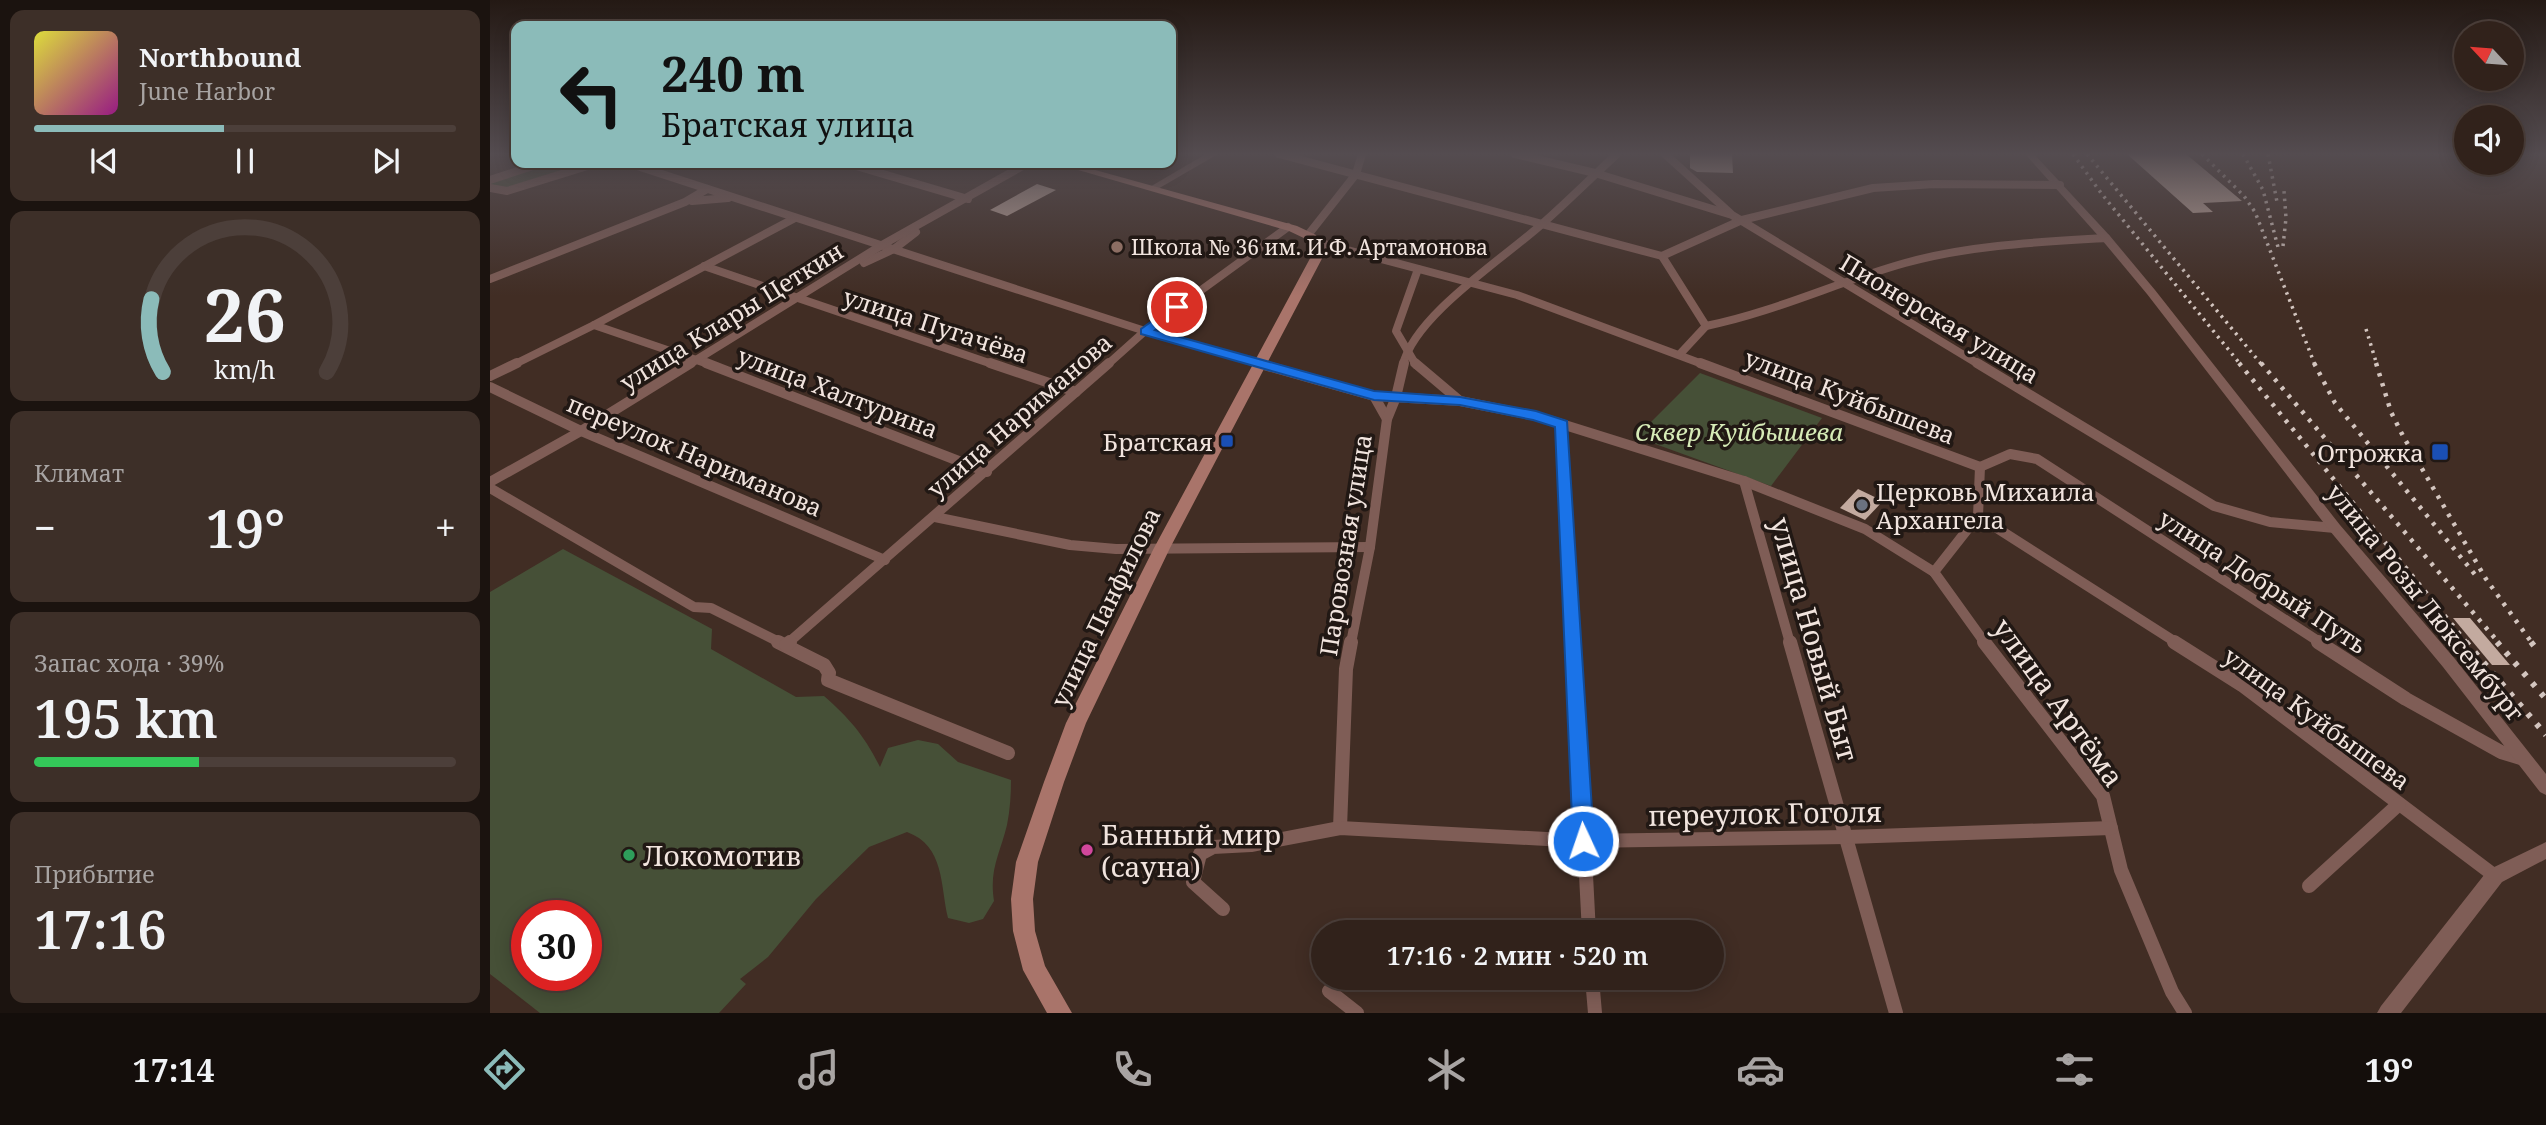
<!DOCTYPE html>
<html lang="ru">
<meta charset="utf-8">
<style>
:root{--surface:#31221b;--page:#3d2f28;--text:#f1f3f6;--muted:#a8a4a3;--line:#4c3f3a;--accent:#8bbbb9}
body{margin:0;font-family:"Noto Serif",serif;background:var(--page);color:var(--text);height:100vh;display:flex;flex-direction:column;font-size:26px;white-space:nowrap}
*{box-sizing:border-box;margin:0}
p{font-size:23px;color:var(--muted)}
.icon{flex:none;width:38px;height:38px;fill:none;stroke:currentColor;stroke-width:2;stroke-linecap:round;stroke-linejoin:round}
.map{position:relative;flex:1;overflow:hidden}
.sheet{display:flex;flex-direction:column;gap:10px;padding:10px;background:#1b130f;width:490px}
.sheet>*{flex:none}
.hud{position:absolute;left:21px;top:21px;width:665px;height:147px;border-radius:14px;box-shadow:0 4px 18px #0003,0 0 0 2px var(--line);background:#8bbbb9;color:#111;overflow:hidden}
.needle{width:46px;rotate:296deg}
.tools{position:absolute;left:1964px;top:21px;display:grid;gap:14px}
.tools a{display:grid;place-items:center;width:70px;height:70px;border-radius:50%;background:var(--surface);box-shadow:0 4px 18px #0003,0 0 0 2px var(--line);font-size:35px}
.speed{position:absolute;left:21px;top:900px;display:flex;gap:14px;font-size:35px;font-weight:700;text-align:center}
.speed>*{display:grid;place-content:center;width:91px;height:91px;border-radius:50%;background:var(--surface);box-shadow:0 4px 18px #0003,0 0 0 2px var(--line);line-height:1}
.speed .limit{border:10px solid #d22;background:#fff;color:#111}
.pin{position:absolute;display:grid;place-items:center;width:60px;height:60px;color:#fff;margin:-30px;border:4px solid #fff;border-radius:50%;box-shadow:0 2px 7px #0007}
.me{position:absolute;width:77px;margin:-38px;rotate:357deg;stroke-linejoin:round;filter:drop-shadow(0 0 5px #0008)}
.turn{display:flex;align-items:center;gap:24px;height:147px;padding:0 35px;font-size:32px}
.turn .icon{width:91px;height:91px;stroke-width:2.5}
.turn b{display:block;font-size:49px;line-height:60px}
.big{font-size:52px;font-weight:600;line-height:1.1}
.sheet .tile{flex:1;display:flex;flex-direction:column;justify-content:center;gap:10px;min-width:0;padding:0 24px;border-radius:14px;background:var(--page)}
.sheet .dial{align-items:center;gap:0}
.dial svg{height:182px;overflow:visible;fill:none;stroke:var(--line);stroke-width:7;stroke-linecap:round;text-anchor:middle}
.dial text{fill:var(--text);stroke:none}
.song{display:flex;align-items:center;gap:21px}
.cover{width:84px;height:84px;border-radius:10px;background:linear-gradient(135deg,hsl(60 70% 55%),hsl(310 70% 35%))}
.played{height:7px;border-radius:4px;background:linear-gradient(90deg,var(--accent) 45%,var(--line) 45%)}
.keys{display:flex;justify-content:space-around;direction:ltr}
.heat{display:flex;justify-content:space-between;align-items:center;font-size:38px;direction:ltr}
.charge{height:10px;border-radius:5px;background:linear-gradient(90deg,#34c759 39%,var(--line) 0)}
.trip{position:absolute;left:821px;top:920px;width:413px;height:70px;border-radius:35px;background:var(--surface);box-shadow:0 4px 18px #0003,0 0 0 2px var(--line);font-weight:600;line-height:70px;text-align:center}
.tabs{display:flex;height:112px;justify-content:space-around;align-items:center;background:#140e0b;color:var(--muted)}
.tabs .icon{width:49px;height:49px}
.tabs .on{color:var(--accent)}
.tabs b{font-size:32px;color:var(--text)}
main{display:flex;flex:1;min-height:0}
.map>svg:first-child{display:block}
.green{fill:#465037;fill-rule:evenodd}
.building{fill:#c3aa9f}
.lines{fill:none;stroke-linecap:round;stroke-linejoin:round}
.minor-far2{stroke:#7f5d56;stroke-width:8}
.minor-far1{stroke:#7f5d56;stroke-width:10}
.minor{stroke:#7f5d56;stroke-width:14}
.tertiary{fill:#7f5d56;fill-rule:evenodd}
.secondary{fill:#a9746a;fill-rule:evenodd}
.rail-far2{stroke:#d3c5bf;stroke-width:3.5;stroke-dasharray:2.5 5;stroke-linecap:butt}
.rail-far1{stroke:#d3c5bf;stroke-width:4.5;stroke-dasharray:3.5 7;stroke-linecap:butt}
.rail{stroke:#d3c5bf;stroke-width:6;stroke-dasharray:4.5 9;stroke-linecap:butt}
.route{fill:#1a73e8;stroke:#114b97;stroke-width:2}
.education-dot{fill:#8d6e63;stroke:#211814;stroke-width:2.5}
.transit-dot{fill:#1a4fb4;stroke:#211814;stroke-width:2.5}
.worship-dot{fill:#6b7280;stroke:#211814;stroke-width:2.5}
.hotel-dot{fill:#d1479c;stroke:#211814;stroke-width:2.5}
.leisure-dot{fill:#2e9e5b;stroke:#211814;stroke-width:2.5}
.labels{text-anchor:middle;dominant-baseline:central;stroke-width:7;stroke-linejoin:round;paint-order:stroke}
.far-poi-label{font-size:21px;fill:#f1e4de;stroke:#211814;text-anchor:start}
.street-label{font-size:24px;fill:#f1e4de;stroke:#211814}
.park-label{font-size:24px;font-style:italic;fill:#d6ebb7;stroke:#211814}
.poi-label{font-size:24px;fill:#f1e4de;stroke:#211814;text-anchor:end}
.near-street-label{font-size:28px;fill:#f1e4de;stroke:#211814}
.near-poi-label{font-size:28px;fill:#f1e4de;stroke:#211814;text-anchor:start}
</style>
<main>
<section class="sheet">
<div class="tile">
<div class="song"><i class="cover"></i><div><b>Northbound</b><p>June Harbor</p></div></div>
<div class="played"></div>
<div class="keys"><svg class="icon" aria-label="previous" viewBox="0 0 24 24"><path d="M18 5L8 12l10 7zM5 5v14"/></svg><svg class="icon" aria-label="pause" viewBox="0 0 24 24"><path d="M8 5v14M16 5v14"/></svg><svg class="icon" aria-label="next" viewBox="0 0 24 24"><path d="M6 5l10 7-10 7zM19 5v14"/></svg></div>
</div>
<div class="tile dial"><svg viewBox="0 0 100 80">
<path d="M14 69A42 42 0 1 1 86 69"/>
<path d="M14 69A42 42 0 0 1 9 37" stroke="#8bbbb9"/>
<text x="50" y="56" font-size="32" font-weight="700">26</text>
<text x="50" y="72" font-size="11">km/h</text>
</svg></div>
<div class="tile"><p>Климат</p>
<div class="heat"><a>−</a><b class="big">19°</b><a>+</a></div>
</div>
<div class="tile"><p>Запас хода · 39%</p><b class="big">195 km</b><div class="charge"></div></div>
<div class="tile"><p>Прибытие</p><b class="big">17:16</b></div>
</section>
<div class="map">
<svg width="2056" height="1013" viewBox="0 0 2056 1013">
<rect width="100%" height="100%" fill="#412d24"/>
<g class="green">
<path d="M 58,163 L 102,163 L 20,189 L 0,185 L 0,183 Z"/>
<path d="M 1210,373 L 1332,418 L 1281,486 L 1146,437 Z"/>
<path d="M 73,549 L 222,629 L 221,649 L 306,697 L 334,696 C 360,719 374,735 390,767 L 398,748 L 428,740 L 448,744 L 468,762 L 521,780 C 521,795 520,810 517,825 C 510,854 499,869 504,901 L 493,919 L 479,923 L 458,918 C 450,885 455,846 417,832 L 379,847 L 326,899 L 278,957 L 250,979 L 256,984 L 229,1013 L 50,1013 L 0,974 L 0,592 ZM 96,915 L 96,975 L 37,975 L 37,915 Z"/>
</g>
<g class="building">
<path d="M 1200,154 L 1242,154 L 1243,173 L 1207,172 L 1200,168 Z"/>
<path d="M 1637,154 L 1696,154 L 1752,201 L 1713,203 L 1723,212 L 1703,213 Z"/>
<path d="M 547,184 L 566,190 L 517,216 L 500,210 Z"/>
<path d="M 1368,489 L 1393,501 L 1375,520 L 1350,508 Z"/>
<path d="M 1963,618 L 1980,618 L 2020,665 L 2002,665 Z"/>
</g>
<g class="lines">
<g class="minor-far2">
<path d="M 789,154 L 1172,256"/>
<path d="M 1025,154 L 1105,173 L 1242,215 L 1490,365"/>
<path d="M 1175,154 L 1240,213"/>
<path d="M 138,163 L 655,331 L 774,365"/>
<path d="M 356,163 L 478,199"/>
<path d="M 0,180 L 52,163"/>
<path d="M 0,188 L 17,191 L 107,163"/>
<path d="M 202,201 L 238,198"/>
<path d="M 818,235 L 866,174 L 872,154"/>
<path d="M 827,242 L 1027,295 L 1215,365"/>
<path d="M 374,263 L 404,249 L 426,232"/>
<path d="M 214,266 L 505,365"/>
<path d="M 0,279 L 195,202 L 217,189"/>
<path d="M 104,325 L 221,365"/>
<path d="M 1216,326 C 1285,312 1347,282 1415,263 C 1480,245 1549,242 1616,238"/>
<path d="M 1190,354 L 1216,326 L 1172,256 L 1252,220 L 1383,188 L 1444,184 L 1570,185"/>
<path d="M 23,365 L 104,325 L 305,218"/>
<path d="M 198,365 L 392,245 L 538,163"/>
<path d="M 617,365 L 655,331 L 798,227"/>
<path d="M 913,365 C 924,316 1014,258 1052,224 C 1078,201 1102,177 1127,154"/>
<path d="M 926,365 L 906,331 L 928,269"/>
</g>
<g class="minor-far1">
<path d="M 216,363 L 497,472"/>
<path d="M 500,363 L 586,392"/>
<path d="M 767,363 L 884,396 L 970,401 L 1046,416 L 1254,481 L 1375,529 L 1444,572"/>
<path d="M 925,363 L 970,401"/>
<path d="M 1210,363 L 1490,467 L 1488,516 L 1687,643"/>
<path d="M 1487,363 L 1724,506 L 1780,522 L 1845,528"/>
<path d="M 0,376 L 27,363"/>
<path d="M 0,387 L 91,431 L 395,560"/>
<path d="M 884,396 L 897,419"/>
<path d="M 1072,424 L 1084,643"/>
<path d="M 1490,467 L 1520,454 L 1547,459 L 1831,643"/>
<path d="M 1254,481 L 1300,643"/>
<path d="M 0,482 L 91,431 L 201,363"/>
<path d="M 0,488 L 204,607 L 221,608 L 291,643"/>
<path d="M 1488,516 L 1444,572 L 1495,643"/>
<path d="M 445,517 L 580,545 L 626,549 L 880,547"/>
<path d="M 298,643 L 619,363"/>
<path d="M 861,643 L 880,547 L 897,419 L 906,397 L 914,363"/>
</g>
<g class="minor">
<path d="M 288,642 L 334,665 L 339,673 L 338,680 L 518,753"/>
<path d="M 1084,642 L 1099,933"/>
<path d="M 1300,642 L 1406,1013"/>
<path d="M 1494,642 L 1613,796 L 1631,870 L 1682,992 L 1695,1013"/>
<path d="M 1684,642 L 1752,685 L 2005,876"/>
<path d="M 1828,642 L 1916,699 L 2011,752 L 2034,759"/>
<path d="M 296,645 L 300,642"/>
<path d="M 850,828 L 856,669 L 861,642"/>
<path d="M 1819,886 L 1909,804"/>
<path d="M 733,909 L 703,882 L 710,854 L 723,847 L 761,845 L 850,828 L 1093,841 L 1357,837 L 1621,828"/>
<path d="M 1102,978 L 1105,1013"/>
<path d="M 839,991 L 867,1013"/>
</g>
<g class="tertiary">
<path d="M 716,154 L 728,154 L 666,190 L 658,188 Z"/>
<path d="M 1535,154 L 1544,154 L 1620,236 L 1665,290 L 1850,525 L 1965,659 L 2056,774 L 2056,795 L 2050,792 L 1953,667 L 1840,531 L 1657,294 L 1612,240 Z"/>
<path d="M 2056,842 L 2056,859 L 2012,882 L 1911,1013 L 1887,1013 L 1891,1006 L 1998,870 Z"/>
</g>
<path class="secondary" d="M 564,163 L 580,163 L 807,226 L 826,235 L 836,251 L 680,548 L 596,723 L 574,782 L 548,862 L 543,899 L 545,931 L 555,966 L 582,1013 L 557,1013 L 533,970 L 523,931 L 521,899 L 526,862 L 554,782 L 576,723 L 664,548 L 824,251 L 818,240 L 799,231 Z"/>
<g class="rail-far2">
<path d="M 1583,154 L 1611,193 L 1751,365"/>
<path d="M 1597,154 L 1772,365"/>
<path d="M 1712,154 L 1754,196 L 1765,212 L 1825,365"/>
<path d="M 1753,154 L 1773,190 L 1789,251"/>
<path d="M 1778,154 L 1787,202"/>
<path d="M 2021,155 L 2027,158"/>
<path d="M 1793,246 L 1796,218 L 1794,191"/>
<path d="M 1876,329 L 1887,365"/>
</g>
<g class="rail-far1">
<path d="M 1749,363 L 1977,643"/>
<path d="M 1771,363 L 2009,643"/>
<path d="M 1824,363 L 1845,403 L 1987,577"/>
<path d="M 1886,363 L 1901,412 L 1913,436 L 1996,579 L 2042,643"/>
</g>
<g class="rail">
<path d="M 1976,642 L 2056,735"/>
<path d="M 2007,642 L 2056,699"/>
<path d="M 2041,642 L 2045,647"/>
</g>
</g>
<linearGradient id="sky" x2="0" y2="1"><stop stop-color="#241914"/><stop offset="0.52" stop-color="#544c50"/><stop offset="1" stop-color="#544c50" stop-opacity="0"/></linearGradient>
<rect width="2056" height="296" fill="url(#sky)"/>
<path class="route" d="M 687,303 L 692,304 L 692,310 L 665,330 L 884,391 L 970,397 L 1046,411 L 1077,421 L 1104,841 L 1101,847 L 1093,850 L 1086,847 L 1083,841 L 1065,427 L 1043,420 L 970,405 L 884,400 L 651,334 L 651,329 Z"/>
<circle class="education-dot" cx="627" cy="247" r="7"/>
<g class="transit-dot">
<rect x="730" y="434" width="14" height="14" rx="3.5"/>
<rect x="1941" y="443" width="18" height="18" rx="3.5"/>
</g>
<circle class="worship-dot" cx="1372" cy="505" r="7"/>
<circle class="hotel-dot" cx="597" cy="850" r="7"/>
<circle class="leisure-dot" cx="139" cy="855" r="7"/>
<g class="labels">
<g class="far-poi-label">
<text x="641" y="247">Школа № 36 им. И.Ф. Артамонова</text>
</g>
<g class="street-label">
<text transform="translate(241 316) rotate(-32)">улица Клары Цеткин</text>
<text transform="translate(1450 318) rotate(31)">Пионерская улица</text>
<text transform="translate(446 325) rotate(18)">улица Пугачёва</text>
<text transform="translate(348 392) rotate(21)">улица Халтурина</text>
<text transform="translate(1360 396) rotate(21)">улица Куйбышева</text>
<text transform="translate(529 415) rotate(-41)">улица Нариманова</text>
<text transform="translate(205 455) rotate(23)">переулок Нариманова</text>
<text transform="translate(855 545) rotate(-81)">Паровозная улица</text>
<text transform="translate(1773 581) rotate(33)">улица Добрый Путь</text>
<text transform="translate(1936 602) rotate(51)">улица Розы Люксембург</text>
<text transform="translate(615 607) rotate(-64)">улица Панфилова</text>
<text transform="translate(1827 718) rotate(36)">улица Куйбышева</text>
</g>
<g class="park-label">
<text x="1249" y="431">Сквер Куйбышева</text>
</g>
<g class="poi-label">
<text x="723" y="441">Братская</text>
<text x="1934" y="452">Отрожка</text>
<text x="1386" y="491" text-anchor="start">Церковь Михаила<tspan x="1386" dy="28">Архангела</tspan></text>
</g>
<g class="near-street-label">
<text transform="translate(1325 639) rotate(74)">улица Новый Быт</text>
<text transform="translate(1569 702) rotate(54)">улица Артёма</text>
<text transform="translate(1275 813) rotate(-1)">переулок Гоголя</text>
</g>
<g class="near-poi-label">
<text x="611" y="834">Банный мир<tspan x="611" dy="32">(сауна)</tspan></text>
<text x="153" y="855">Локомотив</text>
</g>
</g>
</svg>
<div class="tools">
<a><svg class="needle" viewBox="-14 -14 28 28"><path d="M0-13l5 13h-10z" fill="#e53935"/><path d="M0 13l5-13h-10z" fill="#a8a4a3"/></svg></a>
<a><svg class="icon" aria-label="sound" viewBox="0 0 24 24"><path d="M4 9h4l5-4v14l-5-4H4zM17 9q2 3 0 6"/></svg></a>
</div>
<div class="speed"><div class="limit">30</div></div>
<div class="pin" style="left:687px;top:307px;background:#d93025"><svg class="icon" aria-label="arrive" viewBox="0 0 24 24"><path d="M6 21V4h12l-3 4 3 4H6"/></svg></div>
<svg class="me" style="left:1093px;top:841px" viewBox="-20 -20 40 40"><circle r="17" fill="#1a73e8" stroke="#fff" stroke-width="3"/><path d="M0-11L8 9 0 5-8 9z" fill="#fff"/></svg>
<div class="trip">17:16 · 2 мин · 520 m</div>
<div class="hud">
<div class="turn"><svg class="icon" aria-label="left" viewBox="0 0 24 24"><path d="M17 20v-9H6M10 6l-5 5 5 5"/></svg><div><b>240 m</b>Братская улица</div></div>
</div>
</div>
</main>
<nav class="tabs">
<b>17:14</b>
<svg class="icon on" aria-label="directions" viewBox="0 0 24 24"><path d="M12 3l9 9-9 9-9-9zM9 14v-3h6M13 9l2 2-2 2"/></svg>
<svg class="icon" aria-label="music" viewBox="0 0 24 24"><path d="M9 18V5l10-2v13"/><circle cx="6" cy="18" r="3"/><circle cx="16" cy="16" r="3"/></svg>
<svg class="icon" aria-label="phone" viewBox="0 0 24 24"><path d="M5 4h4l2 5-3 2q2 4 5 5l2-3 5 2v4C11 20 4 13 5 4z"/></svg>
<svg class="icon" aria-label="climate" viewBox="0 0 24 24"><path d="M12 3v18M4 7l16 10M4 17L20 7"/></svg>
<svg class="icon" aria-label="car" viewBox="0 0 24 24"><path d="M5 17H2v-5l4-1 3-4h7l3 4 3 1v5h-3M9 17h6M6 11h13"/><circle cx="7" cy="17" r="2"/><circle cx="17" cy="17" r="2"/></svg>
<svg class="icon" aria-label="filters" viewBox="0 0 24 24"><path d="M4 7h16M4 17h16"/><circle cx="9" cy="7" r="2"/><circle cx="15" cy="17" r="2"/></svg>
<b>19°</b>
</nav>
